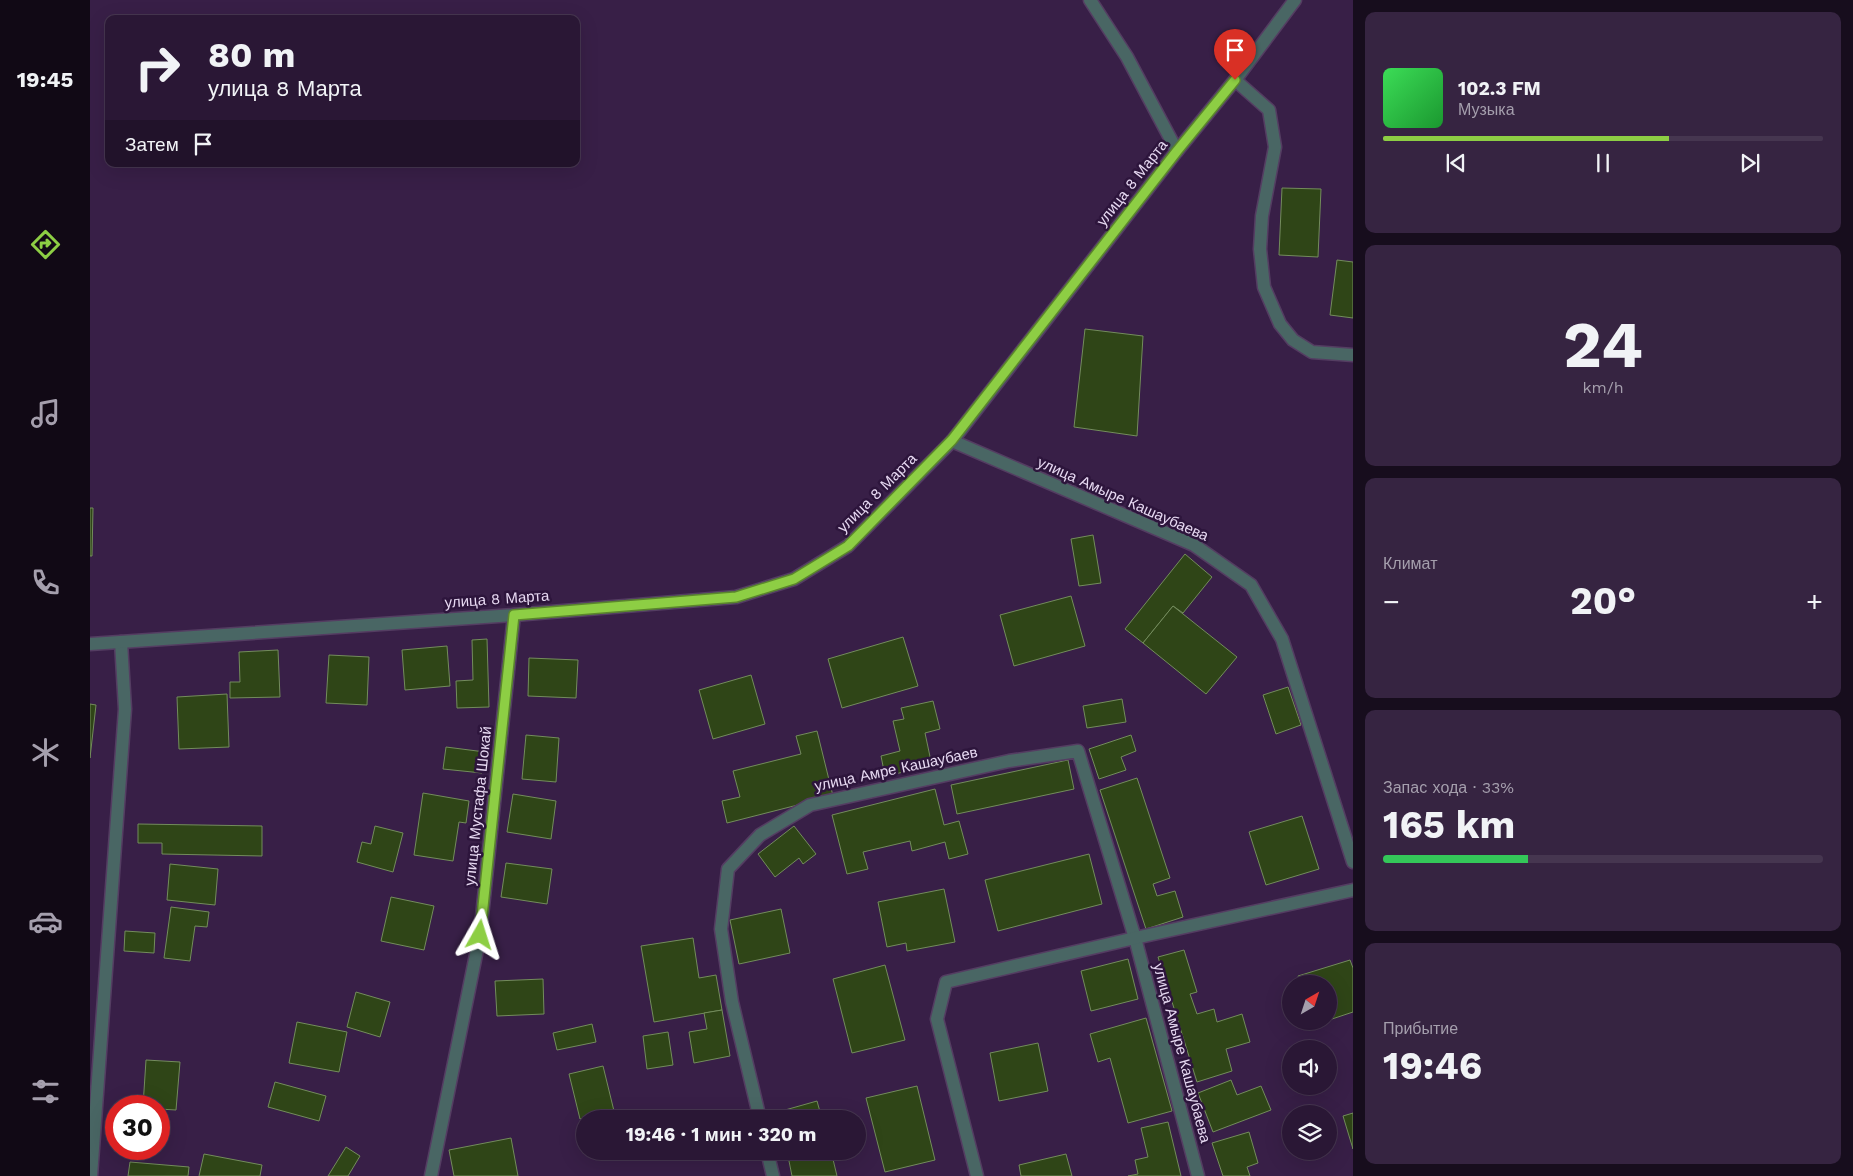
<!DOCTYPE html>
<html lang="ru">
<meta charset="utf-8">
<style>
:root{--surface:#2a1735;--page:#362441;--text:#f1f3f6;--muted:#a59fad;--line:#463650;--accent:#8dce44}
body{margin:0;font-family:"Work Sans",sans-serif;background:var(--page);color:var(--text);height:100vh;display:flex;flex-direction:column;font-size:19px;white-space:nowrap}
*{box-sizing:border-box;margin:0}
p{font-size:16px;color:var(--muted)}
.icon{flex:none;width:28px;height:28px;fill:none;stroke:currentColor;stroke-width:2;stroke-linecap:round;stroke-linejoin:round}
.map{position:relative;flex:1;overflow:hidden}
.drawer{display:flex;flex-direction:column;gap:12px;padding:12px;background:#170d1d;width:500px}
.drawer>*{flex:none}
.banner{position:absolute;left:15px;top:15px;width:475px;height:152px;border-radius:10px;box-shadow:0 5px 20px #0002,0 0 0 1px var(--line);background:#2a1735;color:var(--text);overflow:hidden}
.needle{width:32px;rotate:39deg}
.buttons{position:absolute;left:1192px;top:975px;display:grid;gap:10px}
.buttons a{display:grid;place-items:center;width:55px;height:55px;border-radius:50%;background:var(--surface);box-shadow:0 5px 20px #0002,0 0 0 1px var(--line);font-size:25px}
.speed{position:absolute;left:15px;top:1095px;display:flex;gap:10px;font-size:25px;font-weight:700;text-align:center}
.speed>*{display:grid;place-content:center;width:65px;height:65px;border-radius:50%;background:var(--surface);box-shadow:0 5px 20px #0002,0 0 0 1px var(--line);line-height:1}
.speed .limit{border:8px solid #d22;background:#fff;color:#111}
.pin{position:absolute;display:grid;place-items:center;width:42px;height:42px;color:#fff;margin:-51px -21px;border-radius:50% 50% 50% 0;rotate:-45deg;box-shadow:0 0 5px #0007}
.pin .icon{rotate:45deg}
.me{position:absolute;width:55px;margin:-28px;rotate:6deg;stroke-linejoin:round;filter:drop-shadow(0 0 4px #0008)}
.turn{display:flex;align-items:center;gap:18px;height:105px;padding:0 20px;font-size:22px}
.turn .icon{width:65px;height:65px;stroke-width:2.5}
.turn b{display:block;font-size:35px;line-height:42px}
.then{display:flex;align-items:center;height:48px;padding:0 20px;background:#0003;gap:10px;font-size:19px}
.big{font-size:38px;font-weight:700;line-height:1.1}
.drawer .tile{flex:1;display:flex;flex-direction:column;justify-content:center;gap:8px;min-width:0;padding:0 18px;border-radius:10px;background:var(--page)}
.drawer .dial{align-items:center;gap:0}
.dial b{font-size:65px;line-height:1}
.song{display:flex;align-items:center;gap:15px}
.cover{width:60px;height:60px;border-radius:8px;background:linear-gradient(135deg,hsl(130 70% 55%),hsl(130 70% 35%))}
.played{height:5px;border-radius:2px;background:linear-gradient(90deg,var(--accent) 65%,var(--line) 65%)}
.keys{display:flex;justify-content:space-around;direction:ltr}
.heat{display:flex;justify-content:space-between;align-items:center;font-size:28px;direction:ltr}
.charge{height:8px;border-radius:4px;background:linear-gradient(90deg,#34c759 33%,var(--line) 0)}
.trip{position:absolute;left:486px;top:1110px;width:290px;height:50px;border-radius:25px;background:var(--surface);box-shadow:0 5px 20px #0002,0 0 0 1px var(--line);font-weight:700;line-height:50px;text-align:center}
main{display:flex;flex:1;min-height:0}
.dock{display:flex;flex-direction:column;width:90px;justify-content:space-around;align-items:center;background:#110915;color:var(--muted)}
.dock .icon{width:35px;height:35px}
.dock .selected{color:var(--accent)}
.dock b{font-size:22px;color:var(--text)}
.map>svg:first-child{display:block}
.building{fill:#2f4517;stroke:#738c5c}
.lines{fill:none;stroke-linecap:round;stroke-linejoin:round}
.service-casing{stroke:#543d62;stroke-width:15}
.minor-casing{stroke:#543d62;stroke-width:15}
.tertiary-casing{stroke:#543d62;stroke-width:15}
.service{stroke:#496664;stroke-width:12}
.minor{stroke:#496664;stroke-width:12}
.tertiary{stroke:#496664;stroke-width:12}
.route-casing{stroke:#5c862c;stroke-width:12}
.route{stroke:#8dce44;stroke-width:9}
.labels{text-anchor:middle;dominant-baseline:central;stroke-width:5;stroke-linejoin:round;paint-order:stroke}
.street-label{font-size:15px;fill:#e7d9f2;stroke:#2d153c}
</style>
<main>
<nav class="dock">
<b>19:45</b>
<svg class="icon selected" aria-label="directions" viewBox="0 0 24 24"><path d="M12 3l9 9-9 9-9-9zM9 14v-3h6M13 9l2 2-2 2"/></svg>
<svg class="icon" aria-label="music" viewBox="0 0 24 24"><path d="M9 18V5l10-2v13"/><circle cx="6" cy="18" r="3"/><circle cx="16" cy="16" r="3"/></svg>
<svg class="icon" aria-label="phone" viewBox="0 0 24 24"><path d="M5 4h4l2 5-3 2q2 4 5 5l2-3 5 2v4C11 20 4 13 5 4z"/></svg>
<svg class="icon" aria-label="climate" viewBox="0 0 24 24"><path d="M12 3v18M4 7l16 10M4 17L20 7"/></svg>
<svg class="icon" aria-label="car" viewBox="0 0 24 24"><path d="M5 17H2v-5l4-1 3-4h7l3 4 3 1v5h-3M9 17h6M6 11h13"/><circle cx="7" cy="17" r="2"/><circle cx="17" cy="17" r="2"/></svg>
<svg class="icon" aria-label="filters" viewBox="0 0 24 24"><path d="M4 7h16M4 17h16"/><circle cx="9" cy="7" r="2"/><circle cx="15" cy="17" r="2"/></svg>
</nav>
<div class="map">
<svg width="1263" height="1176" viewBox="0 0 1263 1176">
<rect width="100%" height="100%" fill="#381f47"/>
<g class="building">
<path d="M 1192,188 L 1231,189 L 1228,257 L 1189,255 Z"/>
<path d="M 1247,260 L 1263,262 L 1263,318 L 1240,315 Z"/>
<path d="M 995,329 L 1053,336 L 1047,436 L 984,427 Z"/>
<path d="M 0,508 L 3,508 L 2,556 L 0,556 Z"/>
<path d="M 1003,535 L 1011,583 L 989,586 L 981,539 Z"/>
<path d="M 1095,554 L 1122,577 L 1093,613 L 1083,606 L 1053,643 L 1035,629 Z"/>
<path d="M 981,596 L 995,646 L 924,666 L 910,615 Z"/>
<path d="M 1083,606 L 1147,657 L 1116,694 L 1053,643 Z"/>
<path d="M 813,637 L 828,686 L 752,708 L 738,659 Z"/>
<path d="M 397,639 L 399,707 L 367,708 L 366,681 L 383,680 L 382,640 Z"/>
<path d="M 357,646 L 360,686 L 315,690 L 312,650 Z"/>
<path d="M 188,650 L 190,697 L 140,698 L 140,682 L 150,682 L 149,652 Z"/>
<path d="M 239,655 L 279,657 L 277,705 L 236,703 Z"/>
<path d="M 439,658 L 488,660 L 486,698 L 438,696 Z"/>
<path d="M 661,675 L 675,724 L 623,739 L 609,690 Z"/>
<path d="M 1198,687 L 1211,725 L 1186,734 L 1173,695 Z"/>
<path d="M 137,694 L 139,747 L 89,749 L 87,697 Z"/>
<path d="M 1032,699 L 1036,722 L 997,728 L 993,706 Z"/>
<path d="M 843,701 L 850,729 L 835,733 L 842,766 L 795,776 L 791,756 L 810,751 L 803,721 L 814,719 L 811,708 Z"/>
<path d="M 0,704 L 6,705 L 0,758 Z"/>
<path d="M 727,731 L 743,796 L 637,823 L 632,801 L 650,797 L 643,771 L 711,754 L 706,736 Z"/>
<path d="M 436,735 L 469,738 L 466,782 L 432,779 Z"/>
<path d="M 1041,735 L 1046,751 L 1031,757 L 1036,770 L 1009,779 L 999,749 Z"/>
<path d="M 356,747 L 395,752 L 392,773 L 353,769 Z"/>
<path d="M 978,760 L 984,789 L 867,814 L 861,785 Z"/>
<path d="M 1047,778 L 1080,878 L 1063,884 L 1067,896 L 1085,891 L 1093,917 L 1056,929 L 1010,790 Z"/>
<path d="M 845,789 L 854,825 L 869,821 L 878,854 L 859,859 L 855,842 L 822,851 L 820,841 L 773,852 L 778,869 L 757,874 L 742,815 Z"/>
<path d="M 333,793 L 379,801 L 376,823 L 369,822 L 363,861 L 324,855 Z"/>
<path d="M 423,794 L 466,801 L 461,839 L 417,832 Z"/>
<path d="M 1212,816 L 1229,869 L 1176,885 L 1159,832 Z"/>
<path d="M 48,824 L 172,826 L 172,856 L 72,854 L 72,843 L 48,843 Z"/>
<path d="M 285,826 L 313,833 L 303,872 L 267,862 L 272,842 L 281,844 Z"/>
<path d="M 704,826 L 726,854 L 713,864 L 709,858 L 685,877 L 668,854 Z"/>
<path d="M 999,854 L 1012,904 L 908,931 L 895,880 Z"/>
<path d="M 416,863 L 462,869 L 457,904 L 411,897 Z"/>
<path d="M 80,864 L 128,869 L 125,905 L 77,900 Z"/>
<path d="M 854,889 L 865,942 L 817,951 L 816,943 L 797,947 L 788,902 Z"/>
<path d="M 301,897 L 344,906 L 334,950 L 291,941 Z"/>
<path d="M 81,907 L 119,912 L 117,927 L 105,926 L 100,961 L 74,958 Z"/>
<path d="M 691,909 L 700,953 L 649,964 L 640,920 Z"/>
<path d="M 35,931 L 65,933 L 64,953 L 34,951 Z"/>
<path d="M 603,938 L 609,978 L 626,975 L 632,1010 L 564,1022 L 551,946 Z"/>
<path d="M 1094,950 L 1107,992 L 1100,994 L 1107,1014 L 1124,1009 L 1127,1022 L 1152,1014 L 1160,1042 L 1136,1049 L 1142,1071 L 1107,1082 L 1068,957 Z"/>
<path d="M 1038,959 L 1048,999 L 1001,1011 L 991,971 Z"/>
<path d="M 1260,960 L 1263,968 L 1263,1012 L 1239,1020 L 1239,984 L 1211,984 L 1208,976 Z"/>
<path d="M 795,965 L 815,1040 L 762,1053 L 743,979 Z"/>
<path d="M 453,979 L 454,1014 L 407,1016 L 405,981 Z"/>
<path d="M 266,992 L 300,1002 L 290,1037 L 257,1027 Z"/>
<path d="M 632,1010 L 640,1056 L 604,1063 L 599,1032 L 617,1029 L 614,1013 Z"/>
<path d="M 1056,1018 L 1082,1111 L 1038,1123 L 1020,1058 L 1008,1062 L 1000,1034 Z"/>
<path d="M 207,1022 L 257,1032 L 249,1072 L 199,1063 Z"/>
<path d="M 502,1024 L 506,1042 L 467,1050 L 463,1033 Z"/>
<path d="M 578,1032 L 583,1065 L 557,1069 L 553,1036 Z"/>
<path d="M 948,1043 L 958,1091 L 909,1101 L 900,1053 Z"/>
<path d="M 56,1060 L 90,1062 L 86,1110 L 69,1109 L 69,1106 L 53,1106 Z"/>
<path d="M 513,1066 L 524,1111 L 490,1119 L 479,1074 Z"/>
<path d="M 1141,1080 L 1147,1095 L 1171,1086 L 1181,1110 L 1123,1132 L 1108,1093 Z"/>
<path d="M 185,1082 L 236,1096 L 229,1121 L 178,1107 Z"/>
<path d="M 827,1086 L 845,1160 L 795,1172 L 776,1098 Z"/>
<path d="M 727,1101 L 732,1119 L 690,1119 L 688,1112 Z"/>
<path d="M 1263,1113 L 1263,1149 L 1253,1116 Z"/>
<path d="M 1078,1122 L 1091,1176 L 1038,1176 L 1048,1174 L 1045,1160 L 1058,1157 L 1051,1128 Z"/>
<path d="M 1159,1132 L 1168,1163 L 1157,1167 L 1160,1176 L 1133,1176 L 1122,1143 Z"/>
<path d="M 421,1138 L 428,1176 L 364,1176 L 359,1150 Z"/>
<path d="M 256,1147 L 270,1156 L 258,1176 L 238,1176 Z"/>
<path d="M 697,1151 L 741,1151 L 747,1176 L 702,1176 Z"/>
<path d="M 114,1154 L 172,1165 L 170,1176 L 109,1176 Z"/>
<path d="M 976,1154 L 982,1176 L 931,1176 L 929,1165 Z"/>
<path d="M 40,1162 L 99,1167 L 98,1176 L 38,1176 Z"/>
</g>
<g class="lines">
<g class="service-casing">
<path id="service" d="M 1000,0 L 1037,57 L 1087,151"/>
</g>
<g class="minor-casing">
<g id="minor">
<path d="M 1145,80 L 1179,110 L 1185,147 L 1172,216 L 1170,249 L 1174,287 L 1190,324 L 1203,340 L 1222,352 L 1263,355"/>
<path d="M 862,441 L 1104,545 L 1161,585 L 1192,639 L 1263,862"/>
<path d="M 670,1119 L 642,1002 L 631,929 L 638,869 L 670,835 L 720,805 L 919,761 L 988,751 L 1045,938 L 1108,1176"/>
<path d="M 677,1151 L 683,1176"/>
<path d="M 1,1176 L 35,709 L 31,642"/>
<path d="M 341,1176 L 390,935 L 424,615"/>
<path d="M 887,1176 L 847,1019 L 856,982 L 1045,938 L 1263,890"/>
</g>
</g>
<g class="tertiary-casing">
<path id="tertiary" d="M 0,644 L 424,615 L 646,597 L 704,579 L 758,546 L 862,441 L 1087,151 L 1145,80 L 1205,0"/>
</g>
<use href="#service" class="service"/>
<use href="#minor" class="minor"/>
<use href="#tertiary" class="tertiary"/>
</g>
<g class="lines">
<g class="route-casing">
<path id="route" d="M 390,935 L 424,615 L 646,597 L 704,579 L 758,546 L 862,440 L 1087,151 L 1145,80"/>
</g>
<use href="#route" class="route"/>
</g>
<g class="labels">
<g class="street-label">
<text transform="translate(1042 183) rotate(-52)">улица 8 Марта</text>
<text transform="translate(787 493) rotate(-45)">улица 8 Марта</text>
<text transform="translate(1033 499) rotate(24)">улица Амыре Кашаубаева</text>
<text transform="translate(407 599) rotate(-4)">улица 8 Марта</text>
<text transform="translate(806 769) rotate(-12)">улица Амре Кашаубаев</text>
<text transform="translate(388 806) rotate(-84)">улица Мустафа Шокай</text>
<text transform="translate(1092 1053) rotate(75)">улица Амыре Кашаубаева</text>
</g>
</g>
</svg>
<div class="buttons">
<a><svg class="needle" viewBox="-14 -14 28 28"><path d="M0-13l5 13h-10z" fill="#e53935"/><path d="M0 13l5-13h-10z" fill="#a59fad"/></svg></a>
<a><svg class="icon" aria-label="sound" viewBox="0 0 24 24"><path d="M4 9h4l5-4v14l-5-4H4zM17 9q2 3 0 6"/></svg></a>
<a><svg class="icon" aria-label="layers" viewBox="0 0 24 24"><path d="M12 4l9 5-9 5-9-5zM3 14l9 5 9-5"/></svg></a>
</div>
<div class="speed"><div class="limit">30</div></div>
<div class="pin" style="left:1145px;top:80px;background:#d93025"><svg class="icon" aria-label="arrive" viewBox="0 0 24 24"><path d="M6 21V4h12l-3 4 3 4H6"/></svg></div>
<svg class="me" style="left:390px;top:935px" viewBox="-20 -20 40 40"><path d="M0-17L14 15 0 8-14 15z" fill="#8dce44" stroke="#fff" stroke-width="4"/></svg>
<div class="trip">19:46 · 1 мин · 320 m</div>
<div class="banner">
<div class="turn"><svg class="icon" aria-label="right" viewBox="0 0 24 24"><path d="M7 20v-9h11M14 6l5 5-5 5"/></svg><div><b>80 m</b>улица 8 Марта</div></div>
<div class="then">Затем<svg class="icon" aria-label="arrive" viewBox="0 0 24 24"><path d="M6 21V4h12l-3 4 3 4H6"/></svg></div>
</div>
</div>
<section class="drawer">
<div class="tile">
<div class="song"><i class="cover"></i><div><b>102.3 FM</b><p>Музыка</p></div></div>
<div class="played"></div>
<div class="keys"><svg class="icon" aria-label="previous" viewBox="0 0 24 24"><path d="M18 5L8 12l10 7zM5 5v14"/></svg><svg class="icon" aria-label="pause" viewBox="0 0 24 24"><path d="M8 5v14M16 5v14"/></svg><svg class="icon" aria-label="next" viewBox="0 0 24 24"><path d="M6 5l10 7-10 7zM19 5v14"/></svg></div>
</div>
<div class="tile dial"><b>24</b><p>km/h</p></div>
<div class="tile"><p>Климат</p>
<div class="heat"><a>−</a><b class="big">20°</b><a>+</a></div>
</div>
<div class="tile"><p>Запас хода · 33%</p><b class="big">165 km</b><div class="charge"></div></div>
<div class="tile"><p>Прибытие</p><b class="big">19:46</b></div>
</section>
</main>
